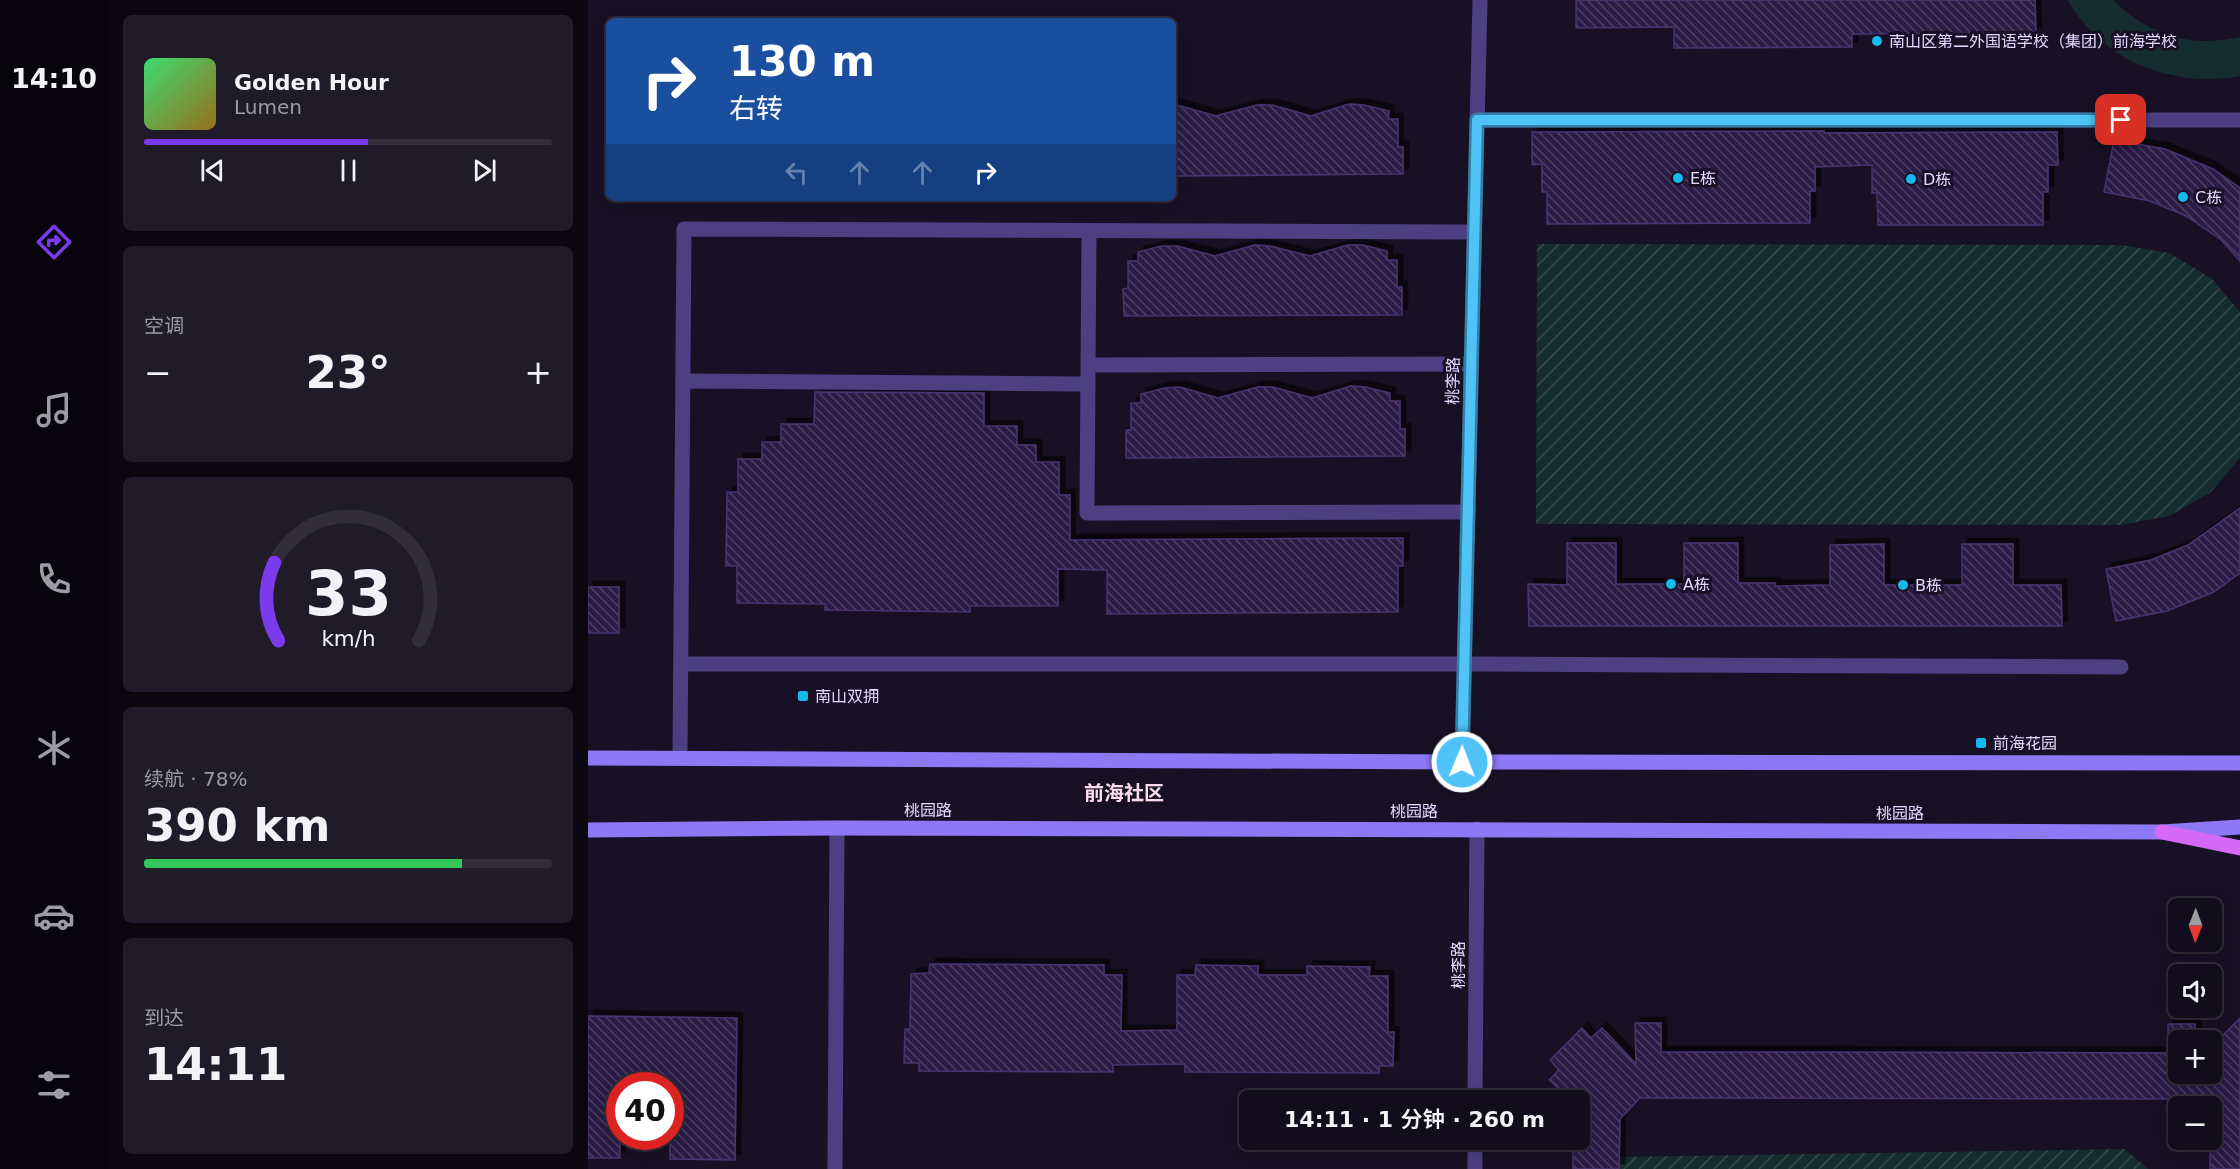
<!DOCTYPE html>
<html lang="zh">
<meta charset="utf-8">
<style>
:root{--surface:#120d1c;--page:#1f1b29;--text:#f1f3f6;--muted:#9c9ca3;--line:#312d3b;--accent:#7c3aed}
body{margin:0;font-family:"DejaVu Sans","Noto Sans SC",sans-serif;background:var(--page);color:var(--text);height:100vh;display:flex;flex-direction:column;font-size:22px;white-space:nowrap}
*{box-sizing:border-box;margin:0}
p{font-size:20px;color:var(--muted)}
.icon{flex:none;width:33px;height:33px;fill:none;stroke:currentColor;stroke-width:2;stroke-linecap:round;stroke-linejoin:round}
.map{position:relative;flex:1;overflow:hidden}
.drawer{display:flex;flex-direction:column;gap:15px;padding:15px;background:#0a070f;width:480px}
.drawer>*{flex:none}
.guide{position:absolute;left:18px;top:18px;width:570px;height:183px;border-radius:9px;box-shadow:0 3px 15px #0003,0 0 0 2px var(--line);background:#1a4fa0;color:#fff;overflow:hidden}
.needle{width:39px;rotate:181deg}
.fabs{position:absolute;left:1580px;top:898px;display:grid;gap:12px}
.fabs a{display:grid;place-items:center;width:54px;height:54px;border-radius:9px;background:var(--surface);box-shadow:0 3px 15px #0003,0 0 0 2px var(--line);font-size:30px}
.speed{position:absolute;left:18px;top:1072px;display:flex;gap:12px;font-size:30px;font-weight:700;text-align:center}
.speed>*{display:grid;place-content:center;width:78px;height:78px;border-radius:50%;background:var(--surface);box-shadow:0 3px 15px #0003,0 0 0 2px var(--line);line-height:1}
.speed .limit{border:9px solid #d22;background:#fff;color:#111}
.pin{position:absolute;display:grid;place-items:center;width:51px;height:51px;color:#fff;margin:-26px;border-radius:12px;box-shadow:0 3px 9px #0006}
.me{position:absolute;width:66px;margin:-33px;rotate:1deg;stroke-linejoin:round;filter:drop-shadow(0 0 4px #0008)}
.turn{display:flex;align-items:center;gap:21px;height:126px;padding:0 24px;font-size:27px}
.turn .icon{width:78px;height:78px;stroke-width:2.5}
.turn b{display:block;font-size:42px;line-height:51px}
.lanes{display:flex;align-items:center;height:57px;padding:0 24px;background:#0003;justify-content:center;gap:30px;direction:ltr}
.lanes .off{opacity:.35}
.big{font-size:45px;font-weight:600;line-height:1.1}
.drawer .tile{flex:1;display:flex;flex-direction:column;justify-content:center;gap:9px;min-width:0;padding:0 21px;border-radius:9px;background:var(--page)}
.drawer .dial{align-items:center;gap:0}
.dial svg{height:156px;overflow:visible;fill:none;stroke:var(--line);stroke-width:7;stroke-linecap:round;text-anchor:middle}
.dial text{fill:var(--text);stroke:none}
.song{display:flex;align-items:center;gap:18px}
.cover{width:72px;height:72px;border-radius:9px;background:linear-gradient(135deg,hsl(140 70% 55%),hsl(40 70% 35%))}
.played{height:6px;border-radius:3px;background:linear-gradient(90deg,var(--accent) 55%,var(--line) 55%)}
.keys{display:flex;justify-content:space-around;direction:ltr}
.heat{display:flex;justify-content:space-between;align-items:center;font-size:33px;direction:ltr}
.charge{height:9px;border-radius:4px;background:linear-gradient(90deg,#34c759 78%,var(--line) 0)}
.trip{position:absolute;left:651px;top:1090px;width:351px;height:60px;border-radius:9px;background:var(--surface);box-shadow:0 3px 15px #0003,0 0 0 2px var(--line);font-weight:600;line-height:60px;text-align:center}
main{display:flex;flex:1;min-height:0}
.tab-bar{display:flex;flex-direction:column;width:108px;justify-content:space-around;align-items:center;background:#07050b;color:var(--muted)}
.tab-bar .icon{width:42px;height:42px}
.tab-bar .active{color:var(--accent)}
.tab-bar b{font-size:27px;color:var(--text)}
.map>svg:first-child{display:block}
.garden{fill:url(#garden-furrows)}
.pitch{fill:#152d30}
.building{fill:url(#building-back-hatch);stroke:#483370;stroke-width:1.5;filter:url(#shadow)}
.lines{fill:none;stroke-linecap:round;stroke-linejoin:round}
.service{stroke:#4c4082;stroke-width:15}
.minor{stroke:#4c4082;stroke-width:15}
.tertiary{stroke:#4c4082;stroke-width:15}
.secondary{stroke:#8d78f5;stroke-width:15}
.primary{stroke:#d369f4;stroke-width:15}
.route-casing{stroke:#337fa1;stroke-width:15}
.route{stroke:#4fc3f7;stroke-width:10}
.poi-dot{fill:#14b9ed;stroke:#181126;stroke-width:2}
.labels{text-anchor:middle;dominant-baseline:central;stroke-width:6;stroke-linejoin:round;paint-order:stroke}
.poi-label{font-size:16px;fill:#e2d9fc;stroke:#181126;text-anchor:start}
.street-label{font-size:16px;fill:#e2d9fc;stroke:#181126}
.quarter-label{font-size:20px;font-weight:bold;fill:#fcdbec;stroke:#181126}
</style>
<main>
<nav class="tab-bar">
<b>14:10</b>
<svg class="icon active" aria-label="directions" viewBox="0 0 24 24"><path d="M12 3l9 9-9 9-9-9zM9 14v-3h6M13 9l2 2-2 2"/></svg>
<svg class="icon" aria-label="music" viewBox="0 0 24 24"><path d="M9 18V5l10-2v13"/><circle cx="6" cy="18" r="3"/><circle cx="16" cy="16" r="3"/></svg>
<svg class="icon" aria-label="phone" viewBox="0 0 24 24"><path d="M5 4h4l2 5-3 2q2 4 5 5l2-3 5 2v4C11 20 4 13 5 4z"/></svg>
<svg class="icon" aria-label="climate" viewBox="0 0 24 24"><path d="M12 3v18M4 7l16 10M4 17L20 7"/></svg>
<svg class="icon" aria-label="car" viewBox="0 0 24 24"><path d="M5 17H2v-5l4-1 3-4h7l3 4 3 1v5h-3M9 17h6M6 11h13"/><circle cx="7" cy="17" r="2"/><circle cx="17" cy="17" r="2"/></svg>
<svg class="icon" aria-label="filters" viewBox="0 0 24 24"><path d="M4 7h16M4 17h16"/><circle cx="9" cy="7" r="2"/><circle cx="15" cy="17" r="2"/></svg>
</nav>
<section class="drawer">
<div class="tile">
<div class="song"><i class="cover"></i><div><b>Golden Hour</b><p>Lumen</p></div></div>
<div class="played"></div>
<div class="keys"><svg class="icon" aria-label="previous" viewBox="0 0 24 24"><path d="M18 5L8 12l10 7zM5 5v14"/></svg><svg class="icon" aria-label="pause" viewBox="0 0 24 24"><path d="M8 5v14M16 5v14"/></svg><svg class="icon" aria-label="next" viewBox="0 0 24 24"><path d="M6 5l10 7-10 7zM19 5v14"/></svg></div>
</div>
<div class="tile"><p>空调</p>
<div class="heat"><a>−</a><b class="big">23°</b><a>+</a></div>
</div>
<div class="tile dial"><svg viewBox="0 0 100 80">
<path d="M14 69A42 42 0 1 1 86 69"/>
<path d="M14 69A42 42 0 0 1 12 29" stroke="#7c3aed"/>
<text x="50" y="56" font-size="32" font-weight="700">33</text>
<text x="50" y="72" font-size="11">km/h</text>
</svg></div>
<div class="tile"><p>续航 · 78%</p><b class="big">390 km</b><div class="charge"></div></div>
<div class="tile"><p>到达</p><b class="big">14:11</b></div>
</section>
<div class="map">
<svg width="1652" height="1169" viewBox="0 0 1652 1169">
<defs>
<pattern id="garden-furrows" width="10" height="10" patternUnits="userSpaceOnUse" patternTransform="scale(1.5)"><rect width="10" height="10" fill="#152d30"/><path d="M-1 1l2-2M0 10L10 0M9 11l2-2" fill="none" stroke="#374b4f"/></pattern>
<pattern id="building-back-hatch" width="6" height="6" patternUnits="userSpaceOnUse" patternTransform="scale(1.5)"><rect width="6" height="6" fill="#2c1f46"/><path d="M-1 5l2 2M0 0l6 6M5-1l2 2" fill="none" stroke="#4a3f62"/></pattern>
<filter id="shadow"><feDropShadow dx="5.5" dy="-5.5" stdDeviation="0" flood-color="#0009"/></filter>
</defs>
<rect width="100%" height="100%" fill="#181126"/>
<g class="garden">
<path d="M 949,244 L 1533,245 L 1581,253 L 1623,278 L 1652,312 L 1652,458 L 1623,492 L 1581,516 L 1533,525 L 948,524 Z"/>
<path d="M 1537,1149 L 1560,1169 L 1024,1169 L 1028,1157 Z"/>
</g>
<path class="pitch" d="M 1480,0 L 1525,0 C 1562,36 1602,48 1652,37 L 1652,76 C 1586,89 1512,60 1480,0 Z"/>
<g class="building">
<path d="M 988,0 L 1447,0 L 1448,33 L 1264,34 L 1264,47 L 1086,48 L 1086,27 L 988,28 Z"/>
<path d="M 585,104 L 628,116 L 669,105 L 684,105 L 723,116 L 761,104 L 776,105 L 801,111 L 800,119 L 810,119 L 810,147 L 815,147 L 815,174 L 585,176 Z"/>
<path d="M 1236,131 L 1236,133 L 1469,132 L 1470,165 L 1460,165 L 1460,192 L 1455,192 L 1455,225 L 1290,225 L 1289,193 L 1284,193 L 1284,165 L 1227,167 L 1227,191 L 1222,191 L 1222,223 L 959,224 L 959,192 L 954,192 L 954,164 L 944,165 L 944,132 Z"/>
<path d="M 1526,140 L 1577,149 L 1625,169 L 1652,188 L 1652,261 L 1632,239 L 1598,216 L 1562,201 L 1516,192 Z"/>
<path d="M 667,245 L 682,246 L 722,256 L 760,245 L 775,245 L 799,251 L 799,260 L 809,260 L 809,287 L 814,287 L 814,315 L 536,316 L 535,289 L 540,288 L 540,261 L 550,261 L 550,252 L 574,246 L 589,246 L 627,256 Z"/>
<path d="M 763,386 L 777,387 L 802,393 L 802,401 L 812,401 L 812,429 L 817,429 L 817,456 L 538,458 L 538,430 L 543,430 L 543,403 L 553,403 L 553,394 L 577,388 L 592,387 L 630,398 L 670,387 L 685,387 L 724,398 Z"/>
<path d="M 227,392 L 396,393 L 396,426 L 429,426 L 429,445 L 448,445 L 448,462 L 471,462 L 471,495 L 482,495 L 482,540 L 815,538 L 815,566 L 810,566 L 810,612 L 519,614 L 519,570 L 470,569 L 470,606 L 382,606 L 382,612 L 237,610 L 237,604 L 149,603 L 149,566 L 138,566 L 139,492 L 150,492 L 150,459 L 174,459 L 174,442 L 193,442 L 193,424 L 226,424 Z"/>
<path d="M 1652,508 L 1652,573 L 1626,592 L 1579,611 L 1528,621 L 1518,569 L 1563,560 L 1600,545 Z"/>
<path d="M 979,543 L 1028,543 L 1028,584 L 1096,584 L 1096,543 L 1150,543 L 1150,583 L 1187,583 L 1187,586 L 1242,585 L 1242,545 L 1296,544 L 1296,585 L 1374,585 L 1374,544 L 1425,544 L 1425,585 L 1473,585 L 1474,626 L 941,626 L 940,584 L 979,585 Z"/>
<rect x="0" y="587" width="31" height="46"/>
<path d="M 342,964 L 516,965 L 516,975 L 534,975 L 533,1031 L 589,1030 L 589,975 L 607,975 L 608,965 L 670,966 L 670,975 L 719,975 L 719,966 L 782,967 L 781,976 L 800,976 L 800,1032 L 806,1032 L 805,1066 L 791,1066 L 791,1073 L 597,1072 L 597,1064 L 525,1065 L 525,1072 L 331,1071 L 331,1063 L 316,1063 L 317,1029 L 322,1029 L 323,974 L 341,973 Z"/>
<path d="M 0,1016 L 149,1018 L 147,1160 L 82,1159 L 82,1086 L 32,1086 L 32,1158 L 0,1158 Z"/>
<path d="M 1652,1018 L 1652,1169 L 1622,1169 L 1623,1107 L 1609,1107 L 1601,1099 L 1111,1098 L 1052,1098 L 1032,1119 L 1031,1169 L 985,1169 L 985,1140 L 992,1140 L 992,1101 L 973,1101 L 973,1091 L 961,1080 L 971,1070 L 962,1060 L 994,1028 L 1003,1038 L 1014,1028 L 1048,1064 L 1047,1023 L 1073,1023 L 1073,1052 L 1219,1052 L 1580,1053 L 1580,1024 L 1607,1024 L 1607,1041 L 1590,1041 L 1590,1074 L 1623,1074 L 1623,1047 Z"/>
</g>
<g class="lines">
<g class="service">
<path d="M 889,120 L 1652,120"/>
<path d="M 501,231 L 499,513 L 880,512"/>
<path d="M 500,365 L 883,364"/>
<path d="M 95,381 L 500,384"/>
<path d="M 93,664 L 876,664 L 1533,667"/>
<path d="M 92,757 L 96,229 L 886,232"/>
</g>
<g class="minor">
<path d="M 887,1101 L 889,829"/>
<path d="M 247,1169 L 249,828"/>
<path d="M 887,1169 L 887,1140"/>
</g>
<path class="tertiary" d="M 874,762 L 892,0"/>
<g class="secondary">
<path d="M 0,758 L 874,762 L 1652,763"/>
<path d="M 0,830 L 249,828 L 1574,832 L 1652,827"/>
</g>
<path class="primary" d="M 1574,832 L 1652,848"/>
</g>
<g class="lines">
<g class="route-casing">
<path id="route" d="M 874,762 L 889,120 L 1533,120"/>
</g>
<use href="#route" class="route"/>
</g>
<g class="poi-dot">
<circle cx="1289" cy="41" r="6"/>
<circle cx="1090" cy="178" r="6"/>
<circle cx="1323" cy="179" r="6"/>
<circle cx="1595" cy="197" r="6"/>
<circle cx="1083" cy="584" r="6"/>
<circle cx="1315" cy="585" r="6"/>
<rect x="209" y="690" width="12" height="12" rx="3"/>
<rect x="1387" y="737" width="12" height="12" rx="3"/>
</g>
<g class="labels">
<g class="poi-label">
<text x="1301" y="41">南山区第二外国语学校（集团）前海学校</text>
<text x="1102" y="178">E栋</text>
<text x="1335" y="179">D栋</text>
<text x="1607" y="197">C栋</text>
<text x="1095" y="584">A栋</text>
<text x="1327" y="585">B栋</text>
<text x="227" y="696">南山双拥</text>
<text x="1405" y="743">前海花园</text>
</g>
<g class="street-label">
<text transform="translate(865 381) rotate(-89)">桃李路</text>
<text x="340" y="810">桃园路</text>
<text x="826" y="811">桃园路</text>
<text x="1312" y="813">桃园路</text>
<text transform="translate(870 965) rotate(-90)">桃李路</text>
</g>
<g class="quarter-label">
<text x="536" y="793">前海社区</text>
</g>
</g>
</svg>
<div class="fabs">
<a><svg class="needle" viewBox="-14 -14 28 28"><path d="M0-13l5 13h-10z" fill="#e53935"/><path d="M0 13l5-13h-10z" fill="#9c9ca3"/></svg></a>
<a><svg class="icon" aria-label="sound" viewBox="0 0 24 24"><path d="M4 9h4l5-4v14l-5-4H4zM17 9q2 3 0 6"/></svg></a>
<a>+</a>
<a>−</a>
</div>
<div class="speed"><div class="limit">40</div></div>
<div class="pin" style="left:1533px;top:120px;background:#d93025"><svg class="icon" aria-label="arrive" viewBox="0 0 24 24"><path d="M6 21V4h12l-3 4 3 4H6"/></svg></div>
<svg class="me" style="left:874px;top:762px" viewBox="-20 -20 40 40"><circle r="17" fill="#4fc3f7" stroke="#fff" stroke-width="3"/><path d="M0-11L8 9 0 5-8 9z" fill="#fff"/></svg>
<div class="trip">14:11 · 1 分钟 · 260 m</div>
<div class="guide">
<div class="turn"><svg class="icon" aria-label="right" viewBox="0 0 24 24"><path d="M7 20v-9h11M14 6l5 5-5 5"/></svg><div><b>130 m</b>右转</div></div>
<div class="lanes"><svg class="icon off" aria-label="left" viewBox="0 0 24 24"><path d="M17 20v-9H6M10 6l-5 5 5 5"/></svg><svg class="icon off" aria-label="ahead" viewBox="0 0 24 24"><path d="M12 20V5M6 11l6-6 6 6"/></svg><svg class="icon off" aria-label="ahead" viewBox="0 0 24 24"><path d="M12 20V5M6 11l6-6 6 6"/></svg><svg class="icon" aria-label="right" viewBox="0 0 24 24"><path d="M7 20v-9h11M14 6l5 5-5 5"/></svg></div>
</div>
</div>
</main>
